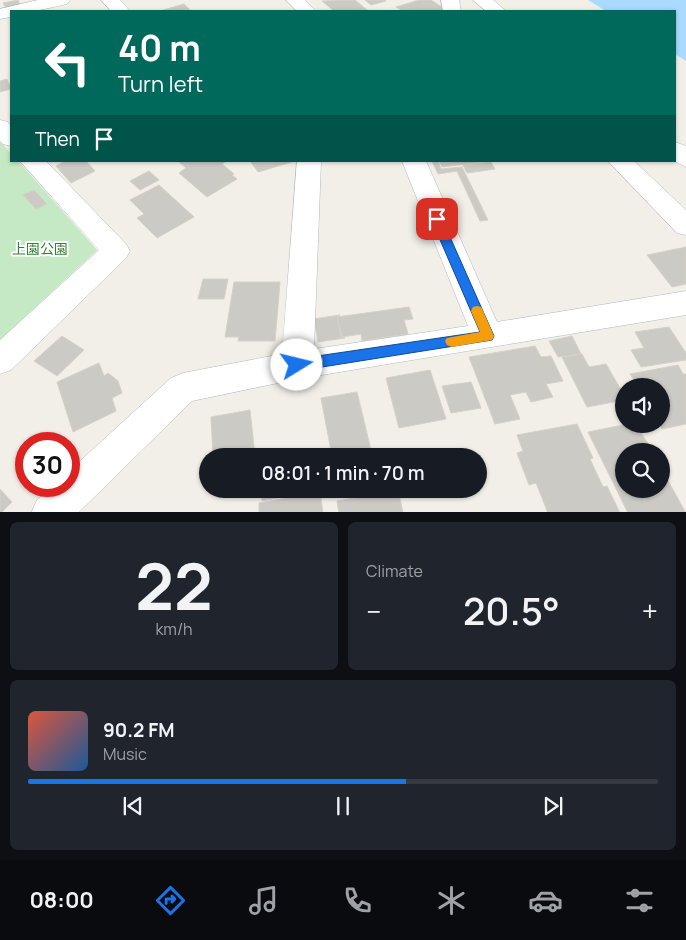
<!DOCTYPE html>
<meta charset="utf-8">
<style>
:root{--surface:#171b24;--page:#20242c;--text:#f1f3f6;--muted:#9ea1a6;--line:#363941;--accent:#1a73e8}
body{margin:0;font-family:Manrope,"Noto Sans JP",sans-serif;background:var(--page);color:var(--text);height:100vh;display:flex;flex-direction:column;font-size:19px;white-space:nowrap}
*{box-sizing:border-box;margin:0}
p{font-size:16px;color:var(--muted)}
.icon{flex:none;width:28px;height:28px;fill:none;stroke:currentColor;stroke-width:2;stroke-linecap:round;stroke-linejoin:round}
.map{position:relative;height:512px;overflow:hidden}
.sheet{display:flex;flex-direction:column;gap:10px;padding:10px;background:#0d0f14;flex:1}
.sheet>*{flex:none}
.top-card{position:absolute;left:10px;top:10px;width:666px;height:152px;border-radius:0px;box-shadow:0 1px 4px #0004;background:#00695c;color:#fff;overflow:hidden}
.controls{position:absolute;left:615px;top:378px;display:grid;gap:10px}
.controls a{display:grid;place-items:center;width:55px;height:55px;border-radius:50%;background:var(--surface);box-shadow:0 1px 4px #0004;font-size:25px}
.speed{position:absolute;left:15px;top:432px;display:flex;gap:10px;font-size:25px;font-weight:700;text-align:center}
.speed>*{display:grid;place-content:center;width:65px;height:65px;border-radius:50%;background:var(--surface);box-shadow:0 1px 4px #0004;line-height:1}
.speed .limit{border:8px solid #d22;background:#fff;color:#111}
.pin{position:absolute;display:grid;place-items:center;width:42px;height:42px;color:#fff;margin:-21px;border-radius:10px;box-shadow:0 2px 8px #0006}
.me{position:absolute;width:55px;margin:-28px;rotate:81deg;stroke-linejoin:round;filter:drop-shadow(0 0 4px #0008)}
.turn{display:flex;align-items:center;gap:18px;height:105px;padding:0 25px;font-size:22px}
.turn .icon{width:65px;height:65px;stroke-width:2.5}
.turn b{display:block;font-size:35px;line-height:42px}
.then{display:flex;align-items:center;height:48px;padding:0 25px;background:#0003;gap:10px;font-size:19px}
.big{font-size:38px;font-weight:600;line-height:1.1}
.sheet .tile{flex:1;display:flex;flex-direction:column;justify-content:center;gap:8px;min-width:0;padding:0 18px;border-radius:8px;background:var(--page)}
.sheet .dial{align-items:center;gap:0}
.dial b{font-size:65px;line-height:1}
.song{display:flex;align-items:center;gap:15px}
.cover{width:60px;height:60px;border-radius:8px;background:linear-gradient(135deg,hsl(10 70% 55%),hsl(210 70% 35%))}
.played{height:5px;border-radius:2px;background:linear-gradient(90deg,var(--accent) 60%,var(--line) 60%)}
.keys{display:flex;justify-content:space-around;direction:ltr}
.heat{display:flex;justify-content:space-between;align-items:center;font-size:28px;direction:ltr}
.sheet .tiles{flex:1;display:grid;gap:10px;grid-template-columns:1fr 1fr}
.tile:last-child{grid-column:span 2}
.trip{position:absolute;left:199px;top:448px;width:288px;height:50px;border-radius:25px;background:var(--surface);box-shadow:0 1px 4px #0004;font-weight:600;line-height:50px;text-align:center}
.tab-bar{display:flex;height:80px;justify-content:space-around;align-items:center;background:#090b0e;color:var(--muted)}
.tab-bar .icon{width:35px;height:35px}
.tab-bar .on{color:var(--accent)}
.tab-bar b{font-size:22px;color:var(--text)}
.map>svg:first-child{display:block}
.green{fill:#c5e8c5}
.water{fill:#aadaff}
.building{fill:#cccac5;stroke:#d6d1c6}
.lines{fill:none;stroke-linecap:round;stroke-linejoin:round}
.minor-casing{stroke:#b5b8bc;stroke-width:1}
.minor{fill:#fff;fill-rule:evenodd}
.route{fill:#1a73e8;stroke:#114b97}
.slow{fill:#f59e0b}
.labels{text-anchor:middle;dominant-baseline:central;stroke-width:4;stroke-linejoin:round;paint-order:stroke}
.park-label{font-size:14px;fill:#348238;stroke:#fff}
</style>
<div class="map">
<svg width="686" height="513" viewBox="0 0 686 513">
<rect width="100%" height="100%" fill="#f1efe8"/>
<path class="green" d="M 0,141 L 11,154 L 11,161 L 18,161 L 97,250 L 0,340 Z"/>
<path class="water" d="M 588,0 L 686,0 L 686,61 L 675,54 L 675,11 L 606,11 Z"/>
<g class="building">
<path d="M 18,0 L 20,5 L 6,8 L 3,3 Z"/>
<path d="M 355,0 L 367,10 L 334,11 L 322,1 Z"/>
<path d="M 365,0 L 385,0 L 386,1 L 371,5 Z"/>
<path d="M 419,0 L 431,0 L 445,9 L 438,11 L 403,11 L 396,7 Z"/>
<path d="M 184,4 L 191,11 L 160,11 Z"/>
<path d="M 7,79 L 11,89 L 0,92 L 0,81 Z"/>
<path d="M 65,161 L 86,161 L 95,171 L 71,183 L 56,166 Z"/>
<path d="M 178,161 L 227,161 L 222,164 L 234,174 L 232,175 L 237,179 L 207,197 L 179,173 L 186,168 Z"/>
<path d="M 250,161 L 291,161 L 292,162 L 258,172 Z"/>
<path d="M 432,161 L 438,161 L 441,169 L 462,167 L 488,220 L 480,221 L 457,171 L 438,174 Z"/>
<path d="M 439,161 L 490,161 L 442,167 Z"/>
<path d="M 491,162 L 495,169 L 467,173 L 463,165 Z"/>
<path d="M 149,171 L 159,180 L 140,190 L 130,181 Z"/>
<path d="M 159,185 L 194,217 L 157,238 L 137,218 L 144,214 L 130,200 Z"/>
<path d="M 34,190 L 47,204 L 36,209 L 23,195 Z"/>
<path d="M 686,247 L 686,284 L 672,287 L 647,255 Z"/>
<path d="M 203,279 L 228,279 L 224,299 L 198,299 Z"/>
<path d="M 234,282 L 280,282 L 275,341 L 238,341 L 239,337 L 225,337 Z"/>
<path d="M 409,307 L 413,319 L 404,320 L 408,334 L 362,341 L 361,334 L 342,337 L 337,317 Z"/>
<path d="M 340,315 L 337,317 L 341,337 L 345,338 L 318,342 L 314,319 Z"/>
<path d="M 669,327 L 686,353 L 686,360 L 641,367 L 631,350 L 644,348 L 635,332 Z"/>
<path d="M 62,336 L 84,350 L 57,376 L 34,361 Z"/>
<path d="M 572,336 L 581,354 L 558,357 L 549,341 Z"/>
<path d="M 535,346 L 541,357 L 551,356 L 563,381 L 546,384 L 553,397 L 531,402 L 526,392 L 510,395 L 520,419 L 495,424 L 469,357 Z"/>
<path d="M 582,354 L 589,367 L 606,364 L 624,395 L 624,400 L 587,407 L 562,357 Z"/>
<path d="M 99,363 L 104,376 L 108,373 L 118,381 L 122,393 L 112,398 L 116,411 L 73,432 L 57,382 Z"/>
<path d="M 678,365 L 683,374 L 686,374 L 686,424 L 662,429 L 659,424 L 661,424 L 661,386 L 638,386 L 630,374 Z"/>
<path d="M 430,370 L 446,419 L 399,428 L 386,378 Z"/>
<path d="M 471,382 L 481,408 L 451,413 L 442,386 Z"/>
<path d="M 357,392 L 371,450 L 332,456 L 321,398 Z"/>
<path d="M 250,410 L 255,456 L 213,456 L 211,417 Z"/>
<path d="M 577,424 L 593,458 L 590,459 L 603,487 L 607,486 L 620,513 L 548,513 L 536,483 L 529,485 L 517,453 L 523,451 L 517,435 Z"/>
<path d="M 628,424 L 636,424 L 652,451 L 624,451 L 624,489 L 661,489 L 661,468 L 686,513 L 628,513 L 588,432 Z"/>
<path d="M 0,489 L 12,502 L 1,513 L 0,513 Z"/>
<path d="M 261,489 L 316,489 L 316,490 L 262,501 Z"/>
<path d="M 364,489 L 398,489 L 403,513 L 339,513 L 337,501 L 366,496 Z"/>
<path d="M 320,492 L 323,513 L 259,513 L 259,503 Z"/>
</g>
<g class="lines">
<g class="minor-casing">
<g id="minor">
<path d="M 38,0 L 70,0 L 67,4 L 35,11 L 11,11 L 11,17 L 0,19 L 0,9 Z"/>
<path d="M 101,0 L 120,0 L 130,11 L 111,11 Z"/>
<path d="M 286,0 L 305,0 L 316,11 L 297,11 Z"/>
<path d="M 441,0 L 459,0 L 461,11 L 443,11 Z"/>
<path d="M 473,0 L 493,0 L 506,11 L 486,11 Z"/>
<path d="M 0,120 L 8,122 L 11,126 L 11,146 L 3,144 L 0,141 Z"/>
<path d="M 675,142 L 686,146 L 686,167 L 674,161 Z"/>
<path d="M 20,161 L 46,161 L 126,244 L 130,251 L 126,258 L 11,370 L 0,374 L 0,340 L 99,250 Z"/>
<path d="M 297,161 L 321,161 L 314,349 L 468,326 L 402,161 L 426,161 L 497,322 L 686,291 L 686,315 L 297,379 L 192,401 L 78,513 L 31,513 L 37,500 L 51,486 L 69,486 L 69,471 L 171,378 L 183,373 L 282,354 Z"/>
<path d="M 608,161 L 634,161 L 686,210 L 686,235 L 677,233 Z"/>
</g>
</g>
<use href="#minor" class="minor"/>
</g>
<path class="route" d="M 437,215 L 442,219 L 494,336 L 492,340 L 297,371 L 293,369 L 291,365 L 293,361 L 297,359 L 480,332 L 431,219 Z"/>
<path class="slow" d="M 477,306 L 481,307 L 483,311 L 494,336 L 492,340 L 452,347 L 447,345 L 445,341 L 447,338 L 480,332 L 471,311 L 473,307 Z"/>
<g class="labels">
<g class="park-label">
<text x="40" y="248">上園公園</text>
</g>
</g>
</svg>
<div class="controls">
<a><svg class="icon" aria-label="sound" viewBox="0 0 24 24"><path d="M4 9h4l5-4v14l-5-4H4zM17 9q2 3 0 6"/></svg></a>
<a><svg class="icon" aria-label="search" viewBox="0 0 24 24"><circle cx="10" cy="10" r="6"/><path d="M15 15l6 6"/></svg></a>
</div>
<div class="speed"><div class="limit">30</div></div>
<div class="pin" style="left:437px;top:219px;background:#d93025"><svg class="icon" aria-label="arrive" viewBox="0 0 24 24"><path d="M6 21V4h12l-3 4 3 4H6"/></svg></div>
<svg class="me" style="left:297px;top:365px" viewBox="-20 -20 40 40"><circle r="19" fill="#fff"/><path d="M0-13L10 11 0 6-10 11z" fill="#1a73e8"/></svg>
<div class="trip">08:01 · 1 min · 70 m</div>
<div class="top-card">
<div class="turn"><svg class="icon" aria-label="left" viewBox="0 0 24 24"><path d="M17 20v-9H6M10 6l-5 5 5 5"/></svg><div><b>40 m</b>Turn left</div></div>
<div class="then">Then<svg class="icon" aria-label="arrive" viewBox="0 0 24 24"><path d="M6 21V4h12l-3 4 3 4H6"/></svg></div>
</div>
</div>
<section class="sheet">
<div class="tiles">
<div class="tile dial"><b>22</b><p>km/h</p></div>
<div class="tile"><p>Climate</p>
<div class="heat"><a>−</a><b class="big">20.5°</b><a>+</a></div>
</div>
<div class="tile">
<div class="song"><i class="cover"></i><div><b>90.2 FM</b><p>Music</p></div></div>
<div class="played"></div>
<div class="keys"><svg class="icon" aria-label="previous" viewBox="0 0 24 24"><path d="M18 5L8 12l10 7zM5 5v14"/></svg><svg class="icon" aria-label="pause" viewBox="0 0 24 24"><path d="M8 5v14M16 5v14"/></svg><svg class="icon" aria-label="next" viewBox="0 0 24 24"><path d="M6 5l10 7-10 7zM19 5v14"/></svg></div>
</div>
</div>
</section>
<nav class="tab-bar">
<b>08:00</b>
<svg class="icon on" aria-label="directions" viewBox="0 0 24 24"><path d="M12 3l9 9-9 9-9-9zM9 14v-3h6M13 9l2 2-2 2"/></svg>
<svg class="icon" aria-label="music" viewBox="0 0 24 24"><path d="M9 18V5l10-2v13"/><circle cx="6" cy="18" r="3"/><circle cx="16" cy="16" r="3"/></svg>
<svg class="icon" aria-label="phone" viewBox="0 0 24 24"><path d="M5 4h4l2 5-3 2q2 4 5 5l2-3 5 2v4C11 20 4 13 5 4z"/></svg>
<svg class="icon" aria-label="climate" viewBox="0 0 24 24"><path d="M12 3v18M4 7l16 10M4 17L20 7"/></svg>
<svg class="icon" aria-label="car" viewBox="0 0 24 24"><path d="M5 17H2v-5l4-1 3-4h7l3 4 3 1v5h-3M9 17h6M6 11h13"/><circle cx="7" cy="17" r="2"/><circle cx="17" cy="17" r="2"/></svg>
<svg class="icon" aria-label="filters" viewBox="0 0 24 24"><path d="M4 7h16M4 17h16"/><circle cx="9" cy="7" r="2"/><circle cx="15" cy="17" r="2"/></svg>
</nav>
